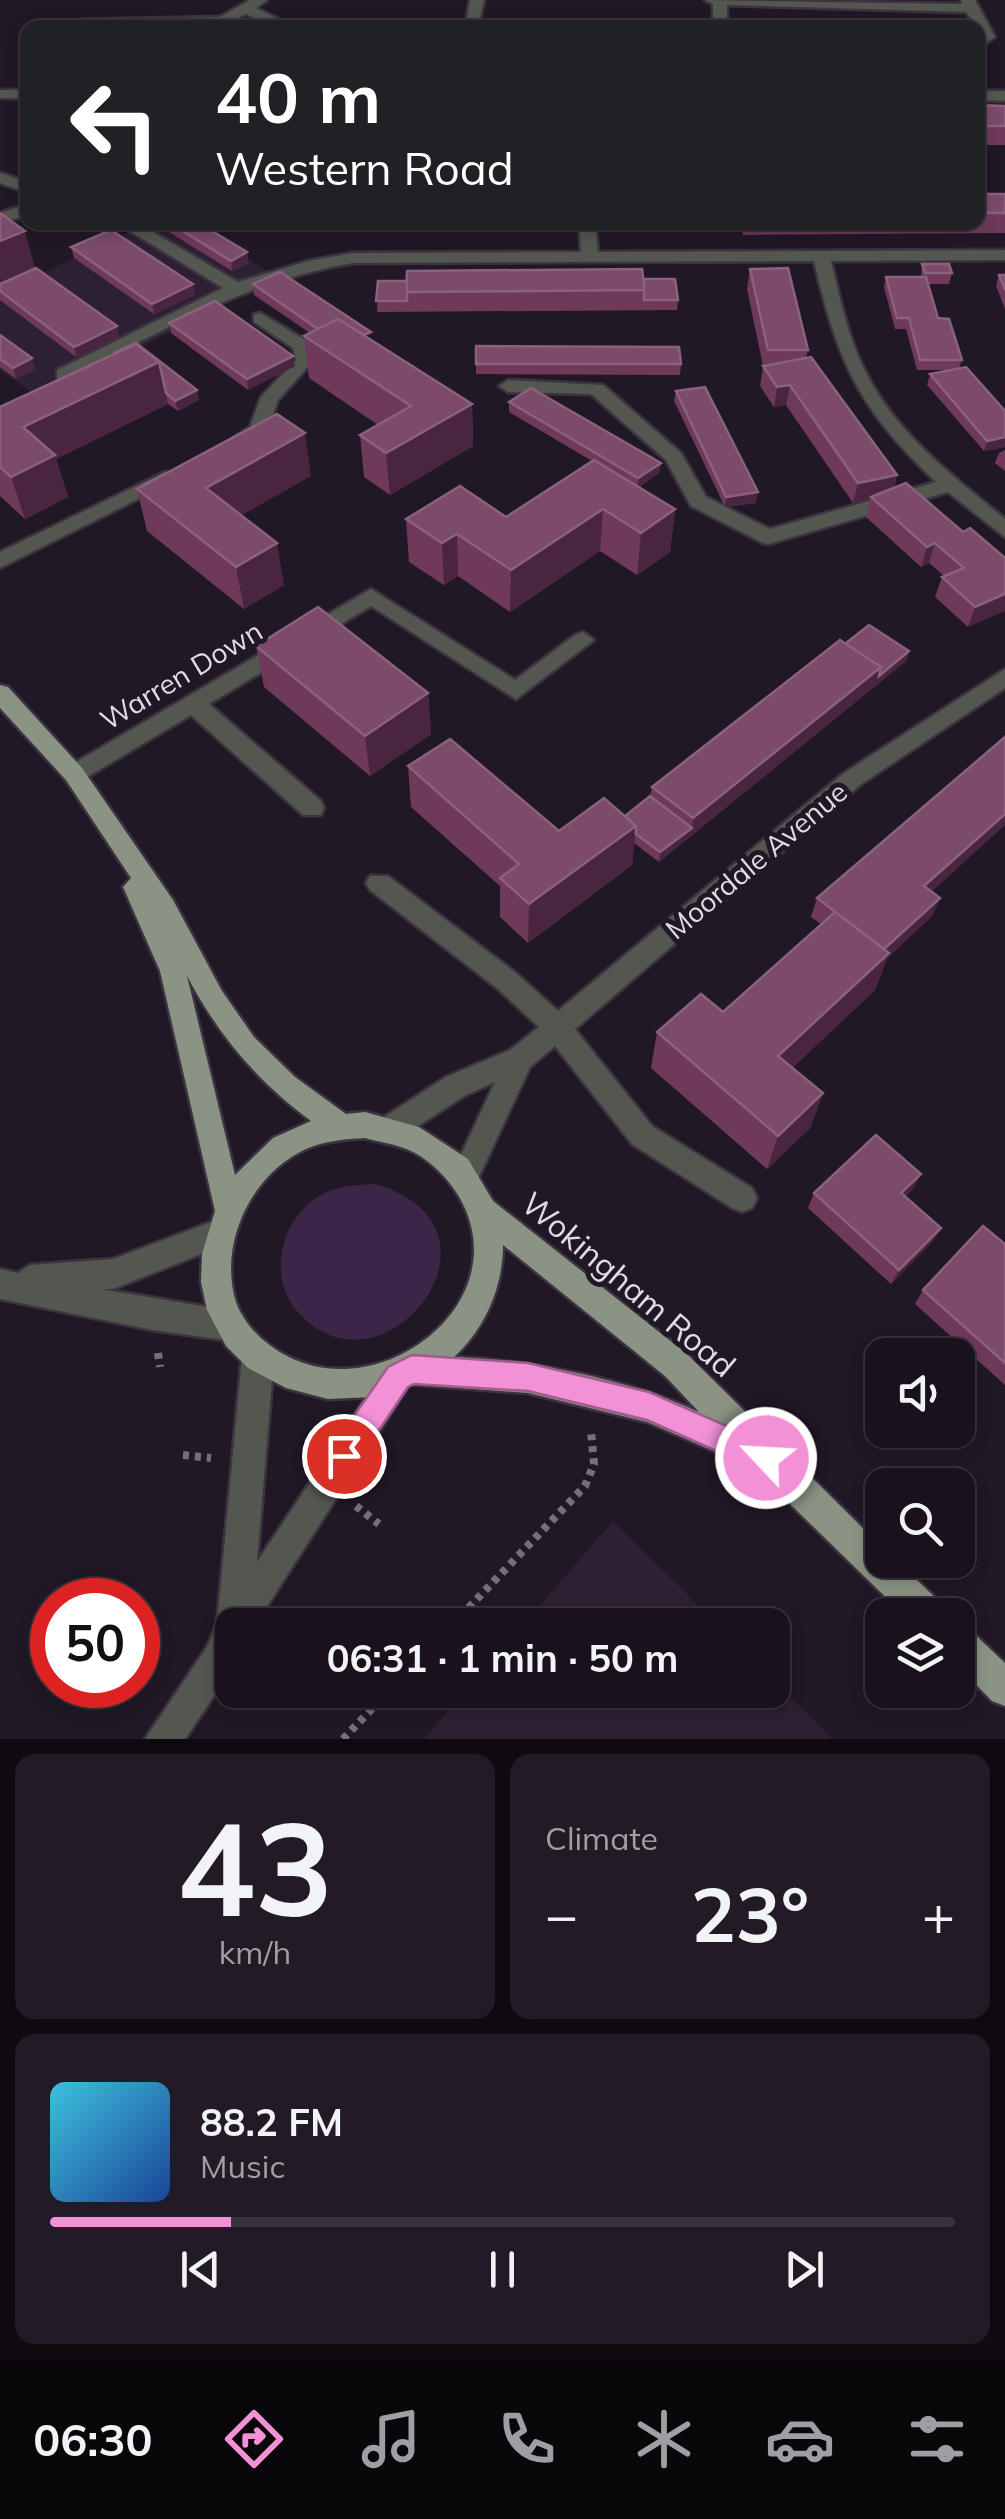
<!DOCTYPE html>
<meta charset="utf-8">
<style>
:root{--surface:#19121c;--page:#221b25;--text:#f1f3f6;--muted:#9f9ea3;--line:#37323b;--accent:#f391d6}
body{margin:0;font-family:Mulish,sans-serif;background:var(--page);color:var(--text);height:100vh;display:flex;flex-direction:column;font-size:38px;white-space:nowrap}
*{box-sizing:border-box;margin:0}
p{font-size:32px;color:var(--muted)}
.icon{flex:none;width:55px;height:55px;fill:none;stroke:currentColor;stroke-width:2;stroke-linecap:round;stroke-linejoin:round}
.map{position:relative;height:1739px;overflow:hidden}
.drawer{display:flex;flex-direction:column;gap:15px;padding:15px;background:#0e0a0f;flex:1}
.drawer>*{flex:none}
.guide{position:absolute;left:20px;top:20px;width:965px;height:210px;border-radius:20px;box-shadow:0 5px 15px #0003,0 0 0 2px var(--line);background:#202124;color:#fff;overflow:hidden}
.controls{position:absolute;left:865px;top:1338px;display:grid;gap:20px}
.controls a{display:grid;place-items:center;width:110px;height:110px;border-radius:20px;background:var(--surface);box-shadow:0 5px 15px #0003,0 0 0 2px var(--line);font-size:50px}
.speed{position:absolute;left:30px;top:1578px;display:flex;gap:20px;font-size:50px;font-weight:700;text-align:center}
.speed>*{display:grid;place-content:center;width:130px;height:130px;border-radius:50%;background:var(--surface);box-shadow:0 5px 15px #0003,0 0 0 2px var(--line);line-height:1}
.speed .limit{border:15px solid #d22;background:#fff;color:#111}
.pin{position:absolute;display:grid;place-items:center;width:85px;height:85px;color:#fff;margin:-42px;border:5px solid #fff;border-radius:50%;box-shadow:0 2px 10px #0007}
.me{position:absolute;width:110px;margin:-55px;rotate:295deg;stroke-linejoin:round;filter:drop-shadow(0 0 8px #0008)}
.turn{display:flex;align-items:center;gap:35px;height:210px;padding:0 30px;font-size:45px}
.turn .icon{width:130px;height:130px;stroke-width:2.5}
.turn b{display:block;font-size:70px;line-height:85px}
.big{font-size:75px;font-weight:700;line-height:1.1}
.drawer .card{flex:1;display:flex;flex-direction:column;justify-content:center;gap:15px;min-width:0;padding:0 35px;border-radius:20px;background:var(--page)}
.drawer .dial{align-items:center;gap:0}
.dial b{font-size:130px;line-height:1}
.song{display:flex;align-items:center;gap:30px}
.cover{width:120px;height:120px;border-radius:15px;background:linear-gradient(135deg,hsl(190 70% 55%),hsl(220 70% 35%))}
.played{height:10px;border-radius:5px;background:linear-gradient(90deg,var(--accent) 20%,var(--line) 20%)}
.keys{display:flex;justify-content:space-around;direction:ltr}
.heat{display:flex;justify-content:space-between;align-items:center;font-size:55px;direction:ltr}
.drawer .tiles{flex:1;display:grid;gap:15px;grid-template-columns:1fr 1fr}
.card:last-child{grid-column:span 2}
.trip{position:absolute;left:215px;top:1608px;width:575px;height:100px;border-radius:20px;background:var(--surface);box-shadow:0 5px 15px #0003,0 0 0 2px var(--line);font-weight:700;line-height:100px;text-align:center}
.dock{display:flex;height:160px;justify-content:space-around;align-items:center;background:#0a070b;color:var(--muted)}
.dock .icon{width:70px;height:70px}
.dock .on{color:var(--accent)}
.dock b{font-size:45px;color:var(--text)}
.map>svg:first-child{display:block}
.built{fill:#2c2032}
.green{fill:#3c2647}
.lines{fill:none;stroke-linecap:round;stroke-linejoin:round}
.minor-casing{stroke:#3c3340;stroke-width:5}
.major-casing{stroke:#3c3340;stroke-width:5}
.path{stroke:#766f7a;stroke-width:8;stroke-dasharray:6 6;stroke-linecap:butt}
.minor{fill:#535750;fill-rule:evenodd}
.major{fill:#8a9384;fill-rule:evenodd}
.wall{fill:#6f395a}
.shaded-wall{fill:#4a253f}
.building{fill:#7b4b69;stroke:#8b617d;stroke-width:2.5}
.route{fill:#f391d6;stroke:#9e5e8b;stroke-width:2.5}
.labels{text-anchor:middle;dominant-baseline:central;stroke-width:10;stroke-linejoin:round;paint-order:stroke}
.street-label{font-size:28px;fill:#e1dbe5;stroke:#211825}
.near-street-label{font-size:32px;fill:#e1dbe5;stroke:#211825}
</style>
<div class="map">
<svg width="1005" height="1739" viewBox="0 0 1005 1739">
<rect width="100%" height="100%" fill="#211825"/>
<g class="built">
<path d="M 149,223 L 187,223 L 278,277 L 41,399 L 0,370 L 0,293 Z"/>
<path d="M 613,1521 L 718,1625 L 523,1625 Z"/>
<path d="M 773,1680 L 832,1739 L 424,1739 L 466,1690 L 772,1690 Z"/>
</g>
<path class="green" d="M 375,1184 C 526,1228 381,1409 297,1311 C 266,1275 282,1215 323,1194 C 340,1185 357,1185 375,1184 Z"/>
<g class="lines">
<g class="minor-casing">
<g id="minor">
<path d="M 250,0 L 267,0 L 256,8 L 296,28 L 276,28 L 246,14 L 223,25 L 77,28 L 73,24 L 80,20 L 220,17 Z"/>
<path d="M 470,0 L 484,0 L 478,27 L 466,24 Z"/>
<path d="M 705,0 L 962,4 L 961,0 L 975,0 L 995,37 L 978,48 L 978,28 L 966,12 L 727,5 L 727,28 L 713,28 L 713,4 Z"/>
<rect x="0" y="90" width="28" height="8"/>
<path d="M 978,91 L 1005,91 L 1005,101 L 978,100 Z"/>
<path d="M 0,173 L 28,182 L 28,193 L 0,183 Z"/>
<path d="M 28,204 L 28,215 L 0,223 L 0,213 Z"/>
<path d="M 115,222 L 136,222 L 238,282 L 308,261 L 353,253 L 581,252 L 579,222 L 595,222 L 598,252 L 1005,250 L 1005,260 L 831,261 C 840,299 848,338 866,373 C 896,433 954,477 1005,519 L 1005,537 L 948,492 L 768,544 L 761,542 L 691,506 L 666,460 L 591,394 L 508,392 L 499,386 L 508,380 L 603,385 L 681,453 L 706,497 L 770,529 L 936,482 C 859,409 838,363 814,261 L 353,263 C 250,280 162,330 71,378 L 57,378 L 57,370 L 223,288 Z"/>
<path d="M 260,313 L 307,341 L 314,360 L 278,400 L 266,434 L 237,448 L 227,442 L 250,427 L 261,397 L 296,360 L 293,348 L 254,322 L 254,314 Z"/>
<path d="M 165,472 L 172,474 L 172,482 L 0,568 L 0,552 Z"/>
<path d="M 371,589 L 515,680 L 575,635 L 583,632 L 594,640 L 516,699 L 371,606 L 209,704 L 321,801 L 324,808 L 321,815 L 303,815 L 191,715 L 82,780 L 66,780 L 62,774 L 66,768 Z"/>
<path d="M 1005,669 L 1005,688 L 860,785 L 575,1029 L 652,1126 L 752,1188 L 757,1198 L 752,1208 L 742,1212 L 732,1208 L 632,1144 L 555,1046 L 530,1067 L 476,1183 L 466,1187 L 456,1183 L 452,1174 L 495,1082 L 466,1095 L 401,1137 L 391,1141 L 381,1137 L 377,1128 L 381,1119 L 446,1077 L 510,1050 L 539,1027 L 498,989 L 370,890 L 366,883 L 370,876 L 388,876 L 516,973 L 558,1011 L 844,773 Z"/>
<path d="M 219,1219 L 229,1223 L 234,1233 L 229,1243 L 113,1289 L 101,1289 L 232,1311 L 243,1315 L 247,1326 L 243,1337 L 232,1341 L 153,1330 L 0,1299 L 0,1269 L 18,1273 L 30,1265 L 113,1259 Z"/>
<path d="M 258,1340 L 269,1345 L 274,1356 L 257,1562 L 387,1366 L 398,1361 L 409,1366 L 414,1377 L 255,1625 L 232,1625 L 232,1669 L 185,1739 L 145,1739 L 207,1647 L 217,1624 L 242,1356 L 247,1345 Z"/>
</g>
</g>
<g class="major-casing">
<g id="major">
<path d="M 0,685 L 8,687 L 82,768 L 173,900 L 222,991 L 254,1037 L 295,1077 L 346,1114 L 365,1112 L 419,1127 L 468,1159 L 493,1201 L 687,1354 L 882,1547 L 882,1560 L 896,1560 L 941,1603 L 946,1615 L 904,1615 L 753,1468 L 647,1422 L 528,1393 L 407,1384 L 373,1397 L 328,1399 L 286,1388 L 248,1368 L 226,1346 L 207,1310 L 201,1282 L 202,1254 L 215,1211 L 160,971 L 123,887 L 131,878 L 66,780 L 0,708 ZM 187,976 C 219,1036 257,1081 311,1121 L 273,1138 L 235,1175 ZM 365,1138 C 379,1142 395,1144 409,1150 C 429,1159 447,1177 458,1195 C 521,1299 384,1407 287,1356 C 265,1345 244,1325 236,1302 C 218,1244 251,1174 306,1149 C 324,1141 345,1139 365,1138 ZM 503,1245 L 665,1376 L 699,1412 C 621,1377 539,1362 454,1357 C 485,1329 503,1287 503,1245 Z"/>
<path d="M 958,1625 L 970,1630 L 1005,1663 L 1005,1706 L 992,1701 L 958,1666 Z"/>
</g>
</g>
<g class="path">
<path d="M 158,1353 L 160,1367"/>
<path d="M 183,1455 L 211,1458"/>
<path d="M 356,1506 L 379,1524"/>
<path d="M 452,1625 L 585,1486 L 594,1464 L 591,1431"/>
<path d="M 343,1739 L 390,1690"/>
</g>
<use href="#minor" class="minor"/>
<use href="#major" class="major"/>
</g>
<g class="wall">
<path d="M 978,105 L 1005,106 L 1005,145 L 978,145 Z"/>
<path d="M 978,194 L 1005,194 L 1005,233 L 743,235 L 740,222 L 978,222 Z"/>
<path d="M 0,213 L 35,269 L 117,326 L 119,337 L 76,357 L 0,300 Z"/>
<path d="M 156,222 L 197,222 L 249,263 L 232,271 L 156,224 Z"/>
<rect x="340" y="222" width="34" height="5"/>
<rect x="501" y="222" width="34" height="9"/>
<path d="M 632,222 L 668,222 L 667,232 L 634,232 Z"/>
<path d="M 71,247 L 195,295 L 154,314 L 74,258 Z"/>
<path d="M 922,264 L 952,273 L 949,284 L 928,284 L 938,318 L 962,360 L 959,368 L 1005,411 L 1005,447 L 984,451 L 927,385 L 930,374 L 949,370 L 917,370 L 906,329 L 895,329 L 884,287 L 886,277 L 921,277 Z"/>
<path d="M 750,269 L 808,350 L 806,358 L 897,475 L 894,487 L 1005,558 L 968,627 L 935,597 L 942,577 L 944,576 L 929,563 L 921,567 L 866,517 L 870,499 L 853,503 L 786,405 L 774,407 L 760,386 L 763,366 L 747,289 Z"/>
<path d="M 999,275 L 1005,275 L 1005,309 L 996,286 Z"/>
<path d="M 644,279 L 678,300 L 677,310 L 377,312 L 378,281 Z"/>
<path d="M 253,284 L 371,340 L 472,404 L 473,446 L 390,495 L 364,477 L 360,435 L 378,425 L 309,378 L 304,336 L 310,333 L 254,295 Z"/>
<path d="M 169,323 L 295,366 L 248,390 L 171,333 Z"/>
<path d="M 0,335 L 36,369 L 16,379 L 0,367 Z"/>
<path d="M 476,346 L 681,364 L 680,375 L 476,374 Z"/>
<path d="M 114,354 L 199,400 L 178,411 L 168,404 L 56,459 L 68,497 L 25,519 L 0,496 L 0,407 Z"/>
<path d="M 676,391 L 756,503 L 725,507 L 674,401 Z"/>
<path d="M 509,402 L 661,463 L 659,473 L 639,487 L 675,509 L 670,552 L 637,575 L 600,551 L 510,612 L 458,576 L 444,585 L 409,562 L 406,519 L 506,517 L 592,461 L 509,412 Z"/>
<path d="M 1005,450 L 1005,471 L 995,463 L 999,453 Z"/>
<path d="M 311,476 L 241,515 L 284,585 L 244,609 L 147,531 L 137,489 Z"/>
<path d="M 845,644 L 909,651 L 906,661 L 659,862 L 634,843 L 632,865 L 528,943 L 500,917 L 500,886 L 411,807 L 408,766 L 559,831 L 625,816 L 650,796 L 652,787 Z"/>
<path d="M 256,646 L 428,693 L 431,734 L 370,776 L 264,687 Z"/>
<path d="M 931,891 L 940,898 L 932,916 L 887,958 L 875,990 L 792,1068 L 823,1093 L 810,1128 L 767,1169 L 651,1068 L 657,1032 L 723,1012 L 821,924 L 811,917 L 817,898 Z"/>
<path d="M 913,1189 L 905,1197 L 941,1228 L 932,1242 L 891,1284 L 808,1208 L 814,1193 Z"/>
<path d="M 1005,1244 L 1005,1385 L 915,1304 L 923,1290 Z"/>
</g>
<g class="shaded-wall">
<path d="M 25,231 L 36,272 L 0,288 L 0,241 Z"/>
<path d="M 247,252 L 249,263 L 232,271 L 231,261 Z"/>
<path d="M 193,284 L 195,295 L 154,314 L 152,304 Z"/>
<path d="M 117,326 L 119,337 L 76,357 L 74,347 Z"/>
<path d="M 293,356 L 295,366 L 248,390 L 247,379 Z"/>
<path d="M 32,358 L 36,369 L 16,379 L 13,368 Z"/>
<path d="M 159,362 L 168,404 L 56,459 L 68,497 L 25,519 L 11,477 L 23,427 Z"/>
<path d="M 790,385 L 786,405 L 774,407 L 777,387 Z"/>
<path d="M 197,390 L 199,400 L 178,411 L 175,401 Z"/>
<path d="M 472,404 L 473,446 L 390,495 L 386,453 Z"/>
<path d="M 305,433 L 311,476 L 214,531 L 206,488 Z"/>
<path d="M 1005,437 L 1005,447 L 984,451 L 987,441 Z"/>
<path d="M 661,463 L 659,473 L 638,488 L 638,478 Z"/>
<path d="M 897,475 L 892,495 L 871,497 L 870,499 L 853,503 L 858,483 Z"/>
<path d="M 758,492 L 756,503 L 725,507 L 726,497 Z"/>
<path d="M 603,509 L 600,551 L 510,612 L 511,570 Z"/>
<path d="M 675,509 L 670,552 L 637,575 L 641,533 Z"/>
<path d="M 457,534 L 458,576 L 444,585 L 442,543 Z"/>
<path d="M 277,543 L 284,585 L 244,609 L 236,567 Z"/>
<path d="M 935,543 L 929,563 L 921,567 L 927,547 Z"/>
<path d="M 1005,594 L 1005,611 L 968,627 L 975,607 Z"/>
<path d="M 909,651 L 906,661 L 659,862 L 660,852 L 692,828 L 693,818 L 881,667 Z"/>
<path d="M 428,693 L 431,734 L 370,776 L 365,736 Z"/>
<path d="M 1005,814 L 1005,825 L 917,905 L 924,886 Z"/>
<path d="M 636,826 L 632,865 L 528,943 L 529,904 Z"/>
<path d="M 940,898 L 932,916 L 887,958 L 875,990 L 767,1092 L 778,1056 L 884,949 Z"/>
<path d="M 823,1093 L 810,1128 L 767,1169 L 778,1136 Z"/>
<path d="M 921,1174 L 913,1189 L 893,1208 L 901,1193 Z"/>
<path d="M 941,1228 L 932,1242 L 891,1284 L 899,1270 Z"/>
</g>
<g class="building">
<path d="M 978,105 L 1005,106 L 1005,126 L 978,126 Z"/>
<rect x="978" y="194" width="27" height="19"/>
<path d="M 0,213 L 25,231 L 0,241 Z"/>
<path d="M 168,222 L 197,222 L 247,252 L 231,261 Z"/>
<path d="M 111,230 L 193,284 L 152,304 L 71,247 Z"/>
<path d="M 922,264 L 949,264 L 952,273 L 925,273 Z"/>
<path d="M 36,268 L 117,326 L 74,347 L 0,291 L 0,284 Z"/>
<path d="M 788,268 L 808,350 L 768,350 L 750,269 Z"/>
<path d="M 642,269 L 645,290 L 406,292 L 407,271 Z"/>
<path d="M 280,272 L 371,332 L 364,335 L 338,319 L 318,329 L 253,284 Z"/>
<path d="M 999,275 L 1005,275 L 1005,290 Z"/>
<path d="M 886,277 L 926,277 L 938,318 L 949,319 L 962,360 L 920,360 L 909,318 L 897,318 Z"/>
<path d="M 644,279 L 675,279 L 678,300 L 644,300 Z"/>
<path d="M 378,281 L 407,281 L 407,301 L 376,301 Z"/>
<path d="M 215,301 L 293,356 L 247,379 L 169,323 Z"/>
<path d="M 338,319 L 472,404 L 386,453 L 360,435 L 411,406 L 304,336 Z"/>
<path d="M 0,335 L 32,358 L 13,368 L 0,359 Z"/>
<path d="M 136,343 L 197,390 L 175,401 L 166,393 L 159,362 L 136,344 L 114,353 Z"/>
<path d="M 136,344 L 159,362 L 23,427 L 55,455 L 11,477 L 0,467 L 0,407 Z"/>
<path d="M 476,346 L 679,347 L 681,364 L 476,364 Z"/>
<path d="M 811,357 L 897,475 L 858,483 L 790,385 L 777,387 L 763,366 Z"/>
<path d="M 966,367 L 1005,411 L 1005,437 L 987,441 L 930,374 Z"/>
<path d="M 705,387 L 758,492 L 726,497 L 676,391 Z"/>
<path d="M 531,388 L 661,463 L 638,478 L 509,402 Z"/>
<path d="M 277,414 L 305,433 L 206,488 L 277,543 L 236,567 L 137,489 Z"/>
<path d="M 594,460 L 675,509 L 641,533 L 603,509 L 511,570 L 457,534 L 442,543 L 406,519 L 460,486 L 506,517 Z"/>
<path d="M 906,483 L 963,532 L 970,528 L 1005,558 L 1005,594 L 975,607 L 942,577 L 964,568 L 935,543 L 927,547 L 871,497 Z"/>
<path d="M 318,607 L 428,693 L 365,736 L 256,646 Z"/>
<path d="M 869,625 L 909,651 L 879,676 L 881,667 L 845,644 Z"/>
<path d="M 840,640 L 881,667 L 693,818 L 652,787 Z"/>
<path d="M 1005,737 L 1005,814 L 924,886 L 940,898 L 884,949 L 817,898 Z"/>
<path d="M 450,739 L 559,831 L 604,798 L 636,826 L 529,904 L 500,878 L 519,864 L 408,766 Z"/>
<path d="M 650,796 L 692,828 L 660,852 L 636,834 L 636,826 L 625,816 Z"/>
<path d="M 835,912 L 889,953 L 778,1056 L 823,1093 L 778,1136 L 657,1032 L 701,994 L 723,1012 Z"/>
<path d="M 876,1135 L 921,1174 L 901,1193 L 941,1228 L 899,1270 L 814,1193 Z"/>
<path d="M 983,1226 L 1005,1244 L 1005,1363 L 923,1290 Z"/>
</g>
<path class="route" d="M 412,1355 L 528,1363 L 649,1392 L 777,1448 L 781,1458 L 777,1469 L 766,1473 L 647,1420 L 528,1391 L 414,1384 L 408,1387 L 354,1467 L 344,1471 L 333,1467 L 329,1456 L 333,1446 L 388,1367 Z"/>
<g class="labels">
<g class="street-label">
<text transform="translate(181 675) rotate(-31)">Warren Down</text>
<text transform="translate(756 860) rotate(-40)">Moordale Avenue</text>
</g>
<g class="near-street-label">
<text transform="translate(629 1284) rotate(40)">Wokingham Road</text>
</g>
</g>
</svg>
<div class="controls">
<a><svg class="icon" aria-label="sound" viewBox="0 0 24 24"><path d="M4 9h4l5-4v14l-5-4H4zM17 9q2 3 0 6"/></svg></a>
<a><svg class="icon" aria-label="search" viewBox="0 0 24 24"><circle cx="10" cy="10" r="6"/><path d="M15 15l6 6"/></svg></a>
<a><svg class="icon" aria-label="layers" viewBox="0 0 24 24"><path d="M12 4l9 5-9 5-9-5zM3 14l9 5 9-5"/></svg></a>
</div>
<div class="speed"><div class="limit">50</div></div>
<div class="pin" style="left:344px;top:1456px;background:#d93025"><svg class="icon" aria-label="arrive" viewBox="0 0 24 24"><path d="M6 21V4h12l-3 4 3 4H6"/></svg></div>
<svg class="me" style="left:766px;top:1458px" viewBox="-20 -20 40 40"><circle r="17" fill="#f391d6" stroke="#fff" stroke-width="3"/><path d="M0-11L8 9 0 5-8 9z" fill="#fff"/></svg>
<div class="trip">06:31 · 1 min · 50 m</div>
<div class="guide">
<div class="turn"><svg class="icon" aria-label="left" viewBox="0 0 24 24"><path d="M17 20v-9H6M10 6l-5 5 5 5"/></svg><div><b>40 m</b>Western Road</div></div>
</div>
</div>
<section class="drawer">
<div class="tiles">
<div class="card dial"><b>43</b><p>km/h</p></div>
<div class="card"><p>Climate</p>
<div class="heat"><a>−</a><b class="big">23°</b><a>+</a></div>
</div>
<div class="card">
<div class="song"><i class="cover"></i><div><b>88.2 FM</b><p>Music</p></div></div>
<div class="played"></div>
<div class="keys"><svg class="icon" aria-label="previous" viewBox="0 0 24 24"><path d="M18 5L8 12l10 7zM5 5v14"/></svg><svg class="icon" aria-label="pause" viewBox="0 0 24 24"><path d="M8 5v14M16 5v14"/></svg><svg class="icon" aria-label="next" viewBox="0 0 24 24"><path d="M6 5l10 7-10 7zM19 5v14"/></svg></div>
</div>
</div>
</section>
<nav class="dock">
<b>06:30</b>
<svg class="icon on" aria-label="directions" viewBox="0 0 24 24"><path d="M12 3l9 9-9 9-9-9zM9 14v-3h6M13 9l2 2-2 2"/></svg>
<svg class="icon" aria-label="music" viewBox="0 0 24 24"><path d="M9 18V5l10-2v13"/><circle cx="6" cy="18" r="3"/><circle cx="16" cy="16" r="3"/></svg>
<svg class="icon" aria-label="phone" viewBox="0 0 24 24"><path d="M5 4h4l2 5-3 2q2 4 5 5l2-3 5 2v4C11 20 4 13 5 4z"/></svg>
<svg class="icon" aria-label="climate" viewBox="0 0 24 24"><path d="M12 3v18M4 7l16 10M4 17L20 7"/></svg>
<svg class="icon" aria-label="car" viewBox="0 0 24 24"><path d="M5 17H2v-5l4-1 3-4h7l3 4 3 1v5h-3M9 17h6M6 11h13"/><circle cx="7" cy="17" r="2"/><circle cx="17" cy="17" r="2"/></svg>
<svg class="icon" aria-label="filters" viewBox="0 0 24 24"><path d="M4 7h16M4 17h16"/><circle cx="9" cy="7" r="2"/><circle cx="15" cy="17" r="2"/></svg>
</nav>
